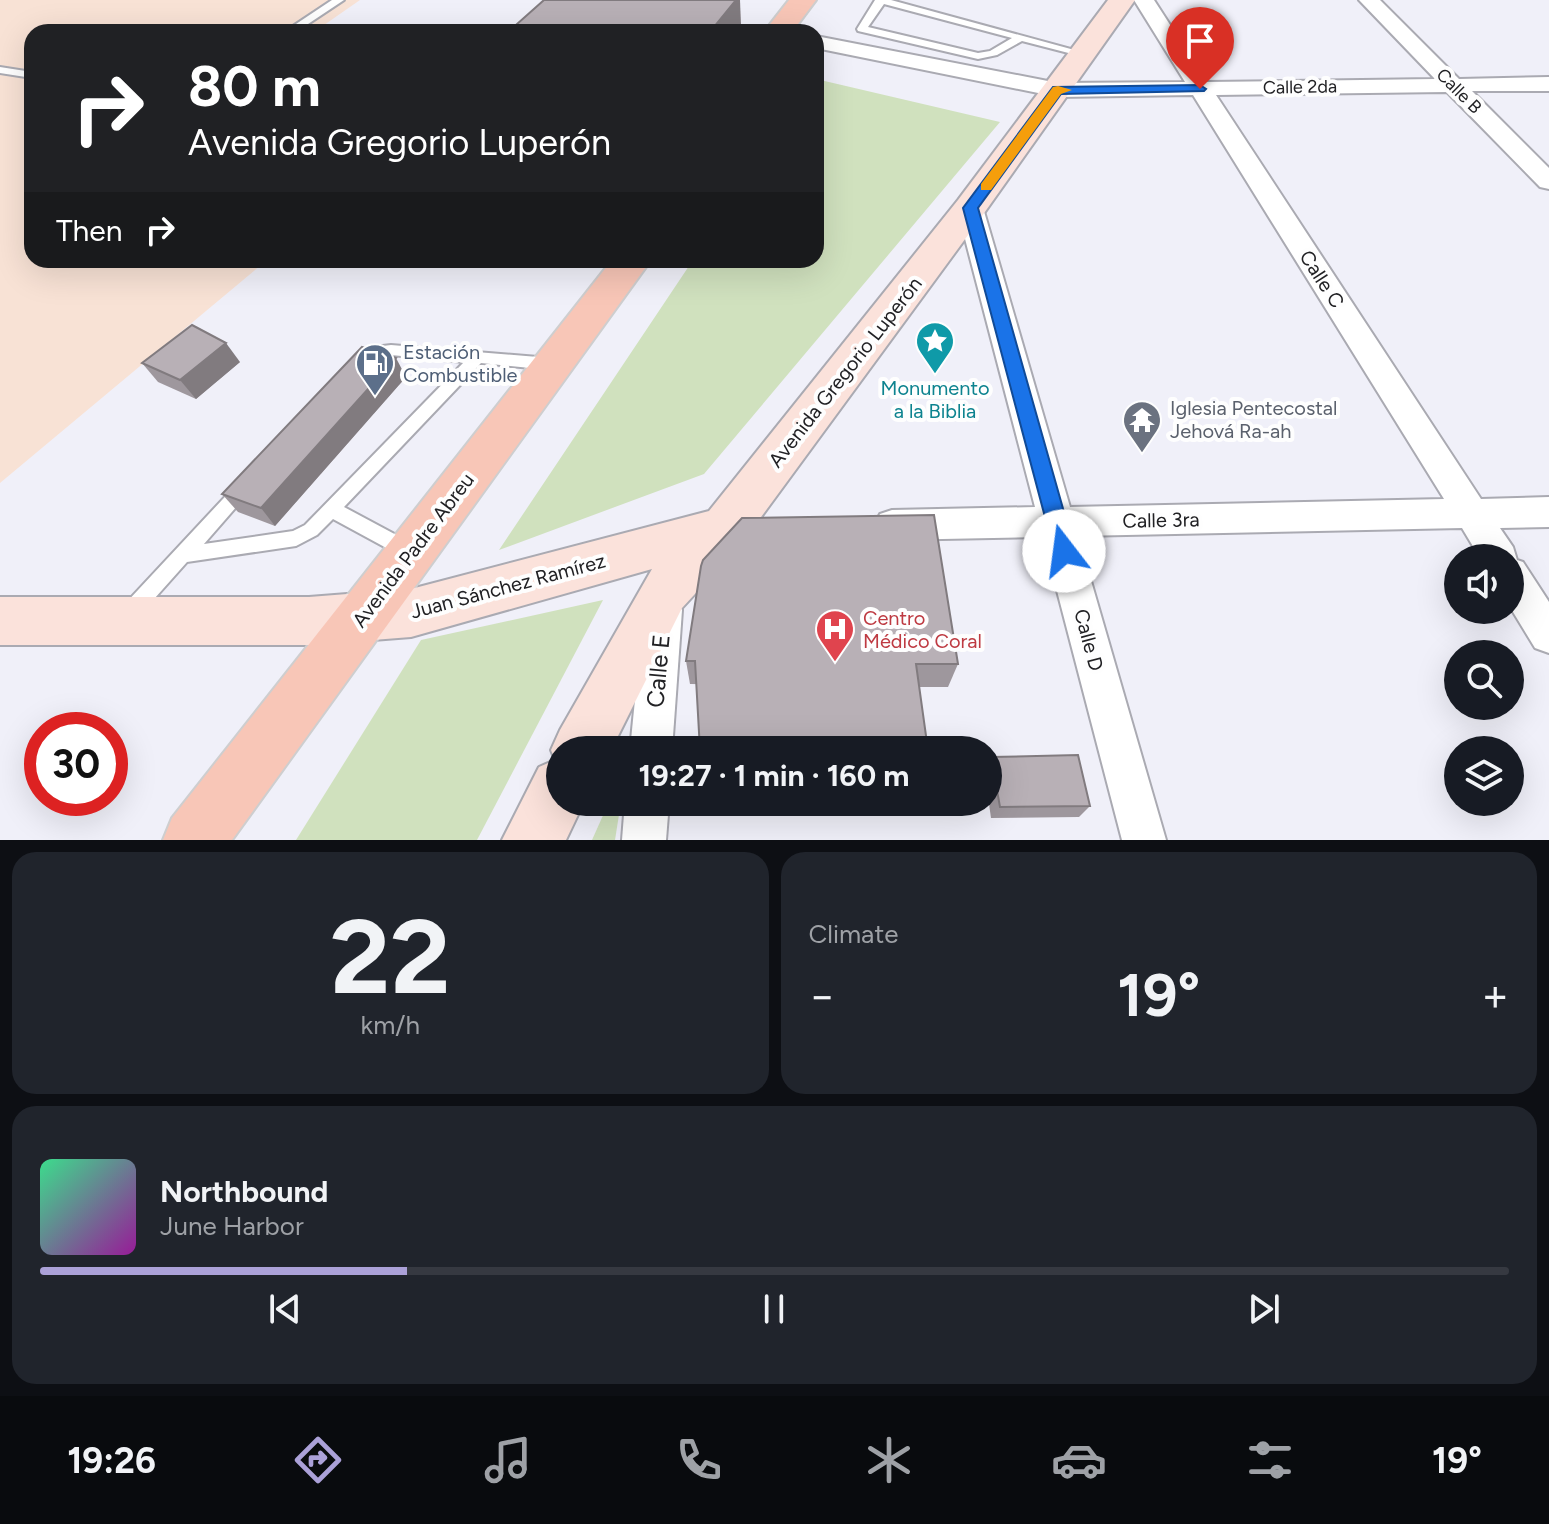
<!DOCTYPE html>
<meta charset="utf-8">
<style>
:root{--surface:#171b24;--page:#20242c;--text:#f1f3f6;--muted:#9ea1a6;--line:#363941;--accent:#aba1d8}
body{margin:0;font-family:Figtree,sans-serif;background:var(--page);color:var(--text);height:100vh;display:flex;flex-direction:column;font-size:30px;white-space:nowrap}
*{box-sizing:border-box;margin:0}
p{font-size:26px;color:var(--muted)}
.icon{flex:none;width:44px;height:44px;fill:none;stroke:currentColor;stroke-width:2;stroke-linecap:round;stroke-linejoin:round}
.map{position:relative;height:840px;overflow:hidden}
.panel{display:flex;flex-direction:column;gap:12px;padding:12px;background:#0d0f14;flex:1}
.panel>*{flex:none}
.hud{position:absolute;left:24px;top:24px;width:800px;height:244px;border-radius:24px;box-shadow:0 8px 32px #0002;background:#202124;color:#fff;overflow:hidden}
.controls{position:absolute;left:1444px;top:544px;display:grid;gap:16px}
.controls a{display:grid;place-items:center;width:80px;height:80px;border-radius:50%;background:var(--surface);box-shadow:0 8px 32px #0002;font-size:40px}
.speed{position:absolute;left:24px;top:712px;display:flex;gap:16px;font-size:40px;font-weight:700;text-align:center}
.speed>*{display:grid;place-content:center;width:104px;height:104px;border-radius:50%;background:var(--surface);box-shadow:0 8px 32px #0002;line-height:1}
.speed .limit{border:12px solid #d22;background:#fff;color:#111}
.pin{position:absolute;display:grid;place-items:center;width:68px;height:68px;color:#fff;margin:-82px -34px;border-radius:50% 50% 50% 0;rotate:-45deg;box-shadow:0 0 8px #0007}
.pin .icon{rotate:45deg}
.me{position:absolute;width:88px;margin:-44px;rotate:345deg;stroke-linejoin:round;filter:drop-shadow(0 0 6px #0008)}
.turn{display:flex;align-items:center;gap:28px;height:168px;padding:0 32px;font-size:36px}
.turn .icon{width:104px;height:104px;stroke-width:2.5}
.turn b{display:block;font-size:56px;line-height:68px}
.then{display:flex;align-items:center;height:76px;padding:0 32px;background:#0003;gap:16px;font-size:30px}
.big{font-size:60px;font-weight:700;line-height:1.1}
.panel .widget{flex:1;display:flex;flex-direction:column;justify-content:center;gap:12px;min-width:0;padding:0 28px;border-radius:24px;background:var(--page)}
.panel .dial{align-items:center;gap:0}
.dial b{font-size:104px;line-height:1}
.song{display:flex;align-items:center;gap:24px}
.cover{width:96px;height:96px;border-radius:12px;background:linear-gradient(135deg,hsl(150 70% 55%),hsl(300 70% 35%))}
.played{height:8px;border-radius:4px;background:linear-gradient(90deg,var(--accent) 25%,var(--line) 25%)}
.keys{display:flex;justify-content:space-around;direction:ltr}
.heat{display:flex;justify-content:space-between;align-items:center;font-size:44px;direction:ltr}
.panel .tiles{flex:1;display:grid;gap:12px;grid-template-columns:1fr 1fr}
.widget:last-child{grid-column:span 2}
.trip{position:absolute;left:546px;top:736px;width:456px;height:80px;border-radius:40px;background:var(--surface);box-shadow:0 8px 32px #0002;font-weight:700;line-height:80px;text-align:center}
.dock{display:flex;height:128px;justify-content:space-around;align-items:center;background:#090b0e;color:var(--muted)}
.dock .icon{width:56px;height:56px}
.dock .on{color:var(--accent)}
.dock b{font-size:36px;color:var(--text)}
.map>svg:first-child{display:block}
.industrial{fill:#f8e2d5}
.green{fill:#d0e1be}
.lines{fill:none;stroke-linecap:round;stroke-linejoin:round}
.lane-casing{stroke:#aaaab2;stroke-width:4}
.street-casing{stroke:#aaaab2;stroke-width:4}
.secondary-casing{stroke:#aaaab2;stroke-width:4}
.primary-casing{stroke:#cececf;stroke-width:4}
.lane{fill:#fff;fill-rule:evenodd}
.street{fill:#fff;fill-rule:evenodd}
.secondary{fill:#fbe2db;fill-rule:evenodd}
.primary{fill:#f8c6b7;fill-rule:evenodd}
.wall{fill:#9e979d}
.shaded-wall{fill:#817b7f}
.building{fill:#b8b0b6;stroke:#817b7f;stroke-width:2}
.route{fill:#1a73e8;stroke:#114b97;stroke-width:2}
.slow{fill:#f59e0b}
.labels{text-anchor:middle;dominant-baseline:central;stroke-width:8;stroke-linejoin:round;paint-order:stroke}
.far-street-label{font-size:18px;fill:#212124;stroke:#fefefe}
.street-label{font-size:20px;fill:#212124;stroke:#fefefe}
.service-label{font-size:20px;fill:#4e5e75;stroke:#fefefe;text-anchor:start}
.culture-label{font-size:20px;fill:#0d838f;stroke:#fefefe}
.worship-label{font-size:20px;fill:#5b616d;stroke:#fefefe;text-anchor:start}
.health-label{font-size:20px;fill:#be3a42;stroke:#fefefe;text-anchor:start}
.near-street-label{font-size:24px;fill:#212124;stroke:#fefefe}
</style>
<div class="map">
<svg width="1549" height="840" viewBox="0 0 1549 840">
<rect width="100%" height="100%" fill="#f0f0f9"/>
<path class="industrial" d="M 0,0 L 360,0 L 314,32 L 32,32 L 32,260 L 267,260 L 0,483 Z"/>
<g class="green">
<path d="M 816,79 L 1000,122 L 704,474 L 499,550 L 693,260 L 816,260 Z"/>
<path d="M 603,600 L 477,840 L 296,840 L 421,640 Z"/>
<path d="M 609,802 L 621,802 L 615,840 L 592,840 Z"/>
</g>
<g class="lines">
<g class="lane-casing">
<g id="lane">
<path d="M 332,0 L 344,0 L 296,32 L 284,32 Z"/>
<path d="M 875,0 L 891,0 L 1089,54 L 1084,57 L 1022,41 L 997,55 L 978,59 L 858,31 L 857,29 ZM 884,4 L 1012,38 L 990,51 L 978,53 L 868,27 Z"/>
<path d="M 0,67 L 32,72 L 32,78 L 0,73 Z"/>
<path d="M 391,345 L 550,358 L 558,364 L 550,370 L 481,363 L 344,507 L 415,545 L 418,551 L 415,557 L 409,559 L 403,557 L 333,519 L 317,535 L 296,546 L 187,562 L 138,617 L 131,620 L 124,617 L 122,611 L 124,605 L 236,485 L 242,483 L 248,485 L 251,490 L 204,544 L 293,531 L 305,525 L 464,362 L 391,355 L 382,356 L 361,367 L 353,361 L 374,347 Z"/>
</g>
</g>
<g class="street-casing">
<g id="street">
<path d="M 1134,0 L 1154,0 L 1207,82 L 1435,79 L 1359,0 L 1380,0 L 1459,79 L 1549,77 L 1549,91 L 1472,91 L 1549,168 L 1549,189 L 1540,187 L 1447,92 L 1216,95 L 1481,499 L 1549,497 L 1549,527 L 1500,528 L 1513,547 L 1517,560 L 1523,562 L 1549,602 L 1549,653 L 1535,648 L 1510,607 L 1510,558 L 1480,558 L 1462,528 L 1078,536 L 1166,840 L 1122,840 L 1043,537 L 892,540 L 880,536 L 874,525 L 880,514 L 892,510 L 1035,507 L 957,208 L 961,202 L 979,202 L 983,208 L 1070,507 L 1444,499 L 1193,95 L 1058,97 L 816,48 L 816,36 L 1058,83 L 1185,82 Z"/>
<path d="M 663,593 L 676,598 L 682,610 L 672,750 L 630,750 L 644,610 L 650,598 Z"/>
<path d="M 625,802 L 669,802 L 666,840 L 622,840 Z"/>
</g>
</g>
<g class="secondary-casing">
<path id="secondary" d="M 1108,0 L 1135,0 L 982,216 L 742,543 L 682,608 L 611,750 L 560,750 L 560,802 L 584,802 L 566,840 L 502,840 L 539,767 L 555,760 L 551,750 L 560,730 L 652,569 L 411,637 L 309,645 L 0,645 L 0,597 L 309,597 L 411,589 L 709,511 L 958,200 Z"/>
</g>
<g class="primary-casing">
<g id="primary">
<path d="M 789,0 L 816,0 L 792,32 L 764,32 Z"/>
<path d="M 612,260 L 651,260 L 232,840 L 163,840 L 172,818 Z"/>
</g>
</g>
<use href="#lane" class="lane"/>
<use href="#street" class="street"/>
<use href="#secondary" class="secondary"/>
<use href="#primary" class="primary"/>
</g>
<g class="wall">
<path d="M 240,362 L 196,399 L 158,382 L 142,363 Z"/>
<path d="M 406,377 L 275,526 L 238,512 L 222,494 Z"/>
<path d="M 686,661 L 958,664 L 948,687 L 919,687 L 690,684 Z"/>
<path d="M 991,757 L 1090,806 L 1079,817 L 991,818 L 988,797 L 988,761 Z"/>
</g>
<g class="shaded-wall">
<path d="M 719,0 L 740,0 L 741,25 L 736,32 L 710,32 Z"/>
<path d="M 226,343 L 240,362 L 196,399 L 180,380 Z"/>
<path d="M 396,358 L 406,377 L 275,526 L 261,508 Z"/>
</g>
<g class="building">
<path d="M 544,0 L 736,0 L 710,32 L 508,32 Z"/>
<path d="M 192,325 L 226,343 L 180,380 L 142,363 Z"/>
<path d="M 362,347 L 396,358 L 261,508 L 222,494 Z"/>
<path d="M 934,515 L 958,664 L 916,664 L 928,750 L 700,750 L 695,661 L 686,661 L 701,566 L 703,560 L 742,518 Z"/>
<path d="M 1078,755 L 1090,806 L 1000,807 L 991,757 Z"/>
</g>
<path class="route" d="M 1200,85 L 1206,89 L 1204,91 L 1061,94 L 978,208 L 1075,551 L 1072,557 L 1064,560 L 1057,557 L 1054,551 L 963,208 L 1053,87 Z"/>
<path class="slow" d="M 1058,86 L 1072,90 L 1061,94 L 991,190 L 981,190 L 981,184 L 1053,87 Z"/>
<defs>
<g id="sight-pin" transform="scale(2)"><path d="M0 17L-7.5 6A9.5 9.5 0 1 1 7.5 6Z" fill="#0f9aa8" stroke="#fefefe"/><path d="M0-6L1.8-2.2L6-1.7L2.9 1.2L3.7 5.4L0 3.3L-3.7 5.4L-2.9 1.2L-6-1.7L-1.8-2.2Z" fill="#fff"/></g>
<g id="fuel-pin" transform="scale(2)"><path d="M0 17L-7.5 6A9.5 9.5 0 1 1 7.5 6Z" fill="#5c6f8a" stroke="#fefefe"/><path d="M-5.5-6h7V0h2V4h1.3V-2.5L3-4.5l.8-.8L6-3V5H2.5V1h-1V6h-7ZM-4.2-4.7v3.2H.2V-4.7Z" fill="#fff"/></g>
<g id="temple-pin" transform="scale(2)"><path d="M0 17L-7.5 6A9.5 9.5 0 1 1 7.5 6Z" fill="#6b7280" stroke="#fefefe"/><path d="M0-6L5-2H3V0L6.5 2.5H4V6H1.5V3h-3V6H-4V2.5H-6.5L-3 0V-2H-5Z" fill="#fff"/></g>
<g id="hospital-pin" transform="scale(2)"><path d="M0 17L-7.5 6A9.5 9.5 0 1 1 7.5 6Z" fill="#e0444e" stroke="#fefefe"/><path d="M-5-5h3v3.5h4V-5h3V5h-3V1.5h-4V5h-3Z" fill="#fff"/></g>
</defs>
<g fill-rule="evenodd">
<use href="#sight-pin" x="935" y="341"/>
<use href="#fuel-pin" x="375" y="363"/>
<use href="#temple-pin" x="1142" y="420"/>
<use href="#hospital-pin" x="835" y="629"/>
</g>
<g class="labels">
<g class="far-street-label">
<text transform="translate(1300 87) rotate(-1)">Calle 2da</text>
<text transform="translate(1459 91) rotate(45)">Calle B</text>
</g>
<g class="street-label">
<text transform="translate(1322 279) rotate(57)">Calle C</text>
<text transform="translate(845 372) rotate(-52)">Avenida Gregorio Luperón</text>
<text transform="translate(1161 520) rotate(-1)">Calle 3ra</text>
<text transform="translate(413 550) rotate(-53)">Avenida Padre Abreu</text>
<text transform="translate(508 586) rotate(-15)">Juan Sánchez Ramírez</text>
<text transform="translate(1089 640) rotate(75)">Calle D</text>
</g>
<g class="service-label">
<text x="403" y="352">Estación<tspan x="403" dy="23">Combustible</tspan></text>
</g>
<g class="culture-label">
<text x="935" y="388">Monumento<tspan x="935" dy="23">a la Biblia</tspan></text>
</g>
<g class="worship-label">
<text x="1170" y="408">Iglesia Pentecostal<tspan x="1170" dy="23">Jehová Ra-ah</tspan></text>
</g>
<g class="health-label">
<text x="863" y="618">Centro<tspan x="863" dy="23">Médico Coral</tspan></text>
</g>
<g class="near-street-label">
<text transform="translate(658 671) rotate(-85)">Calle E</text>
</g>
</g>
</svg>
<div class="controls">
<a><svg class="icon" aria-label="sound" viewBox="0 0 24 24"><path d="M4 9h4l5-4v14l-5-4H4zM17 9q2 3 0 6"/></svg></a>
<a><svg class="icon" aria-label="search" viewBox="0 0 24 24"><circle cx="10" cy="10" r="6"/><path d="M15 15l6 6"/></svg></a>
<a><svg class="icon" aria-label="layers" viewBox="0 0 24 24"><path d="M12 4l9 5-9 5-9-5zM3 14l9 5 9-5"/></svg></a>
</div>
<div class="speed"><div class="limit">30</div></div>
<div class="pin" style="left:1200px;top:89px;background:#d93025"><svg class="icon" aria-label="arrive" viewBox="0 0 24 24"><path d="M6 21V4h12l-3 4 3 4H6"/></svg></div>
<svg class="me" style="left:1064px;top:551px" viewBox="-20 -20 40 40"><circle r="19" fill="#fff"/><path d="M0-13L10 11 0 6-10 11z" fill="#1a73e8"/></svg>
<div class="trip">19:27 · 1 min · 160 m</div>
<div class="hud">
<div class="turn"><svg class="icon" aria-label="right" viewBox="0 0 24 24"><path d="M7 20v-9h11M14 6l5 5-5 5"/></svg><div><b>80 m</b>Avenida Gregorio Luperón</div></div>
<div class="then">Then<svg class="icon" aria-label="right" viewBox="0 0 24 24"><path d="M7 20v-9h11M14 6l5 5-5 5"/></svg></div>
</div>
</div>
<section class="panel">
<div class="tiles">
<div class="widget dial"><b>22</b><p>km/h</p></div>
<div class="widget"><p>Climate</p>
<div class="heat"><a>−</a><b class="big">19°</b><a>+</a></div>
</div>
<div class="widget">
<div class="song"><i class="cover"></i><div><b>Northbound</b><p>June Harbor</p></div></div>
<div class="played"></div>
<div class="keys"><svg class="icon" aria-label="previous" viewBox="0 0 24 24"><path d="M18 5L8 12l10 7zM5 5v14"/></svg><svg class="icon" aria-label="pause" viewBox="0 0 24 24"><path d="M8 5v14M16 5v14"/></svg><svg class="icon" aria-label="next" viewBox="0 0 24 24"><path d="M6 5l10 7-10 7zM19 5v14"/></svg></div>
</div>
</div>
</section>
<nav class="dock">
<b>19:26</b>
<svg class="icon on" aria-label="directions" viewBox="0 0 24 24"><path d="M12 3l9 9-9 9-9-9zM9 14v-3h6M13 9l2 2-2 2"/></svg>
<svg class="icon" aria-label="music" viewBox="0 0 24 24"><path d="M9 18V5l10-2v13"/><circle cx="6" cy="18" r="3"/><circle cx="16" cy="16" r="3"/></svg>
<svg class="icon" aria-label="phone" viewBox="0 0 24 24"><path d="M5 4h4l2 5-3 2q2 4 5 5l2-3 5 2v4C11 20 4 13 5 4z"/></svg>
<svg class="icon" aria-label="climate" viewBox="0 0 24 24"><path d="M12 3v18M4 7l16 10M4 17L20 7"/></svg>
<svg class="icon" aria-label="car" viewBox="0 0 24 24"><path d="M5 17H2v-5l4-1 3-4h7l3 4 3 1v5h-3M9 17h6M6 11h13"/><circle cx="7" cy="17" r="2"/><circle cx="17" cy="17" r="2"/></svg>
<svg class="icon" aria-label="filters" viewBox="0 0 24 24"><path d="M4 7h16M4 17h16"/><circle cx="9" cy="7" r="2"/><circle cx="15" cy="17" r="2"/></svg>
<b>19°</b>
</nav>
